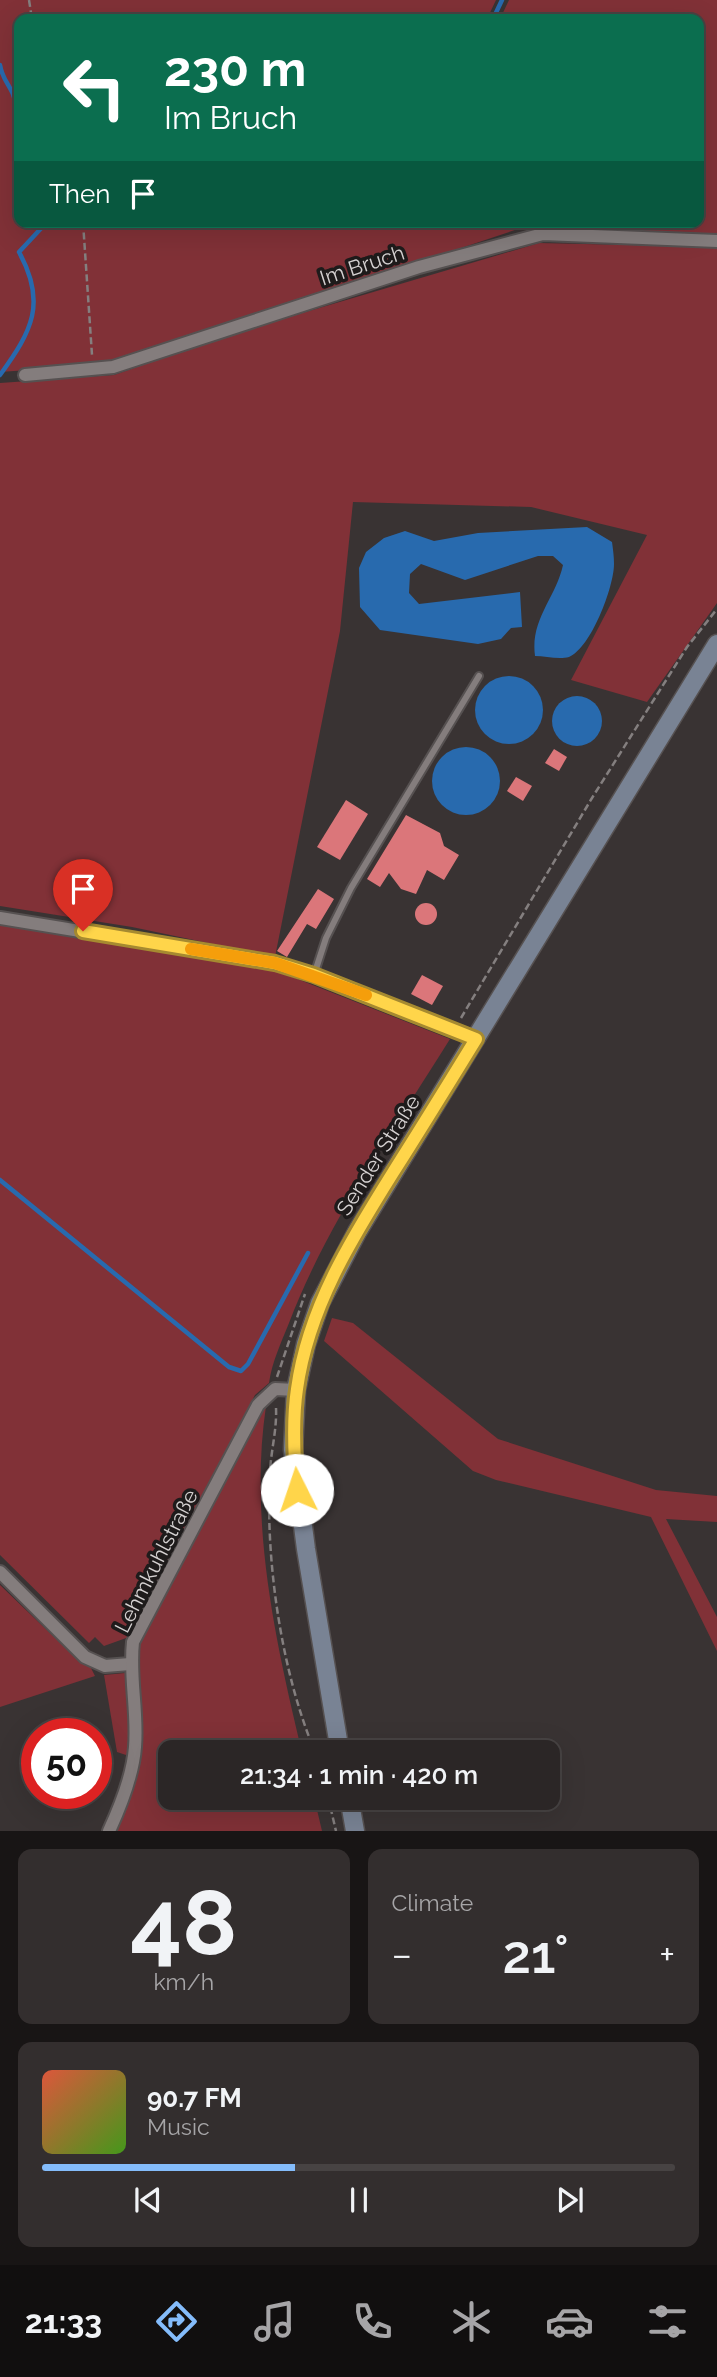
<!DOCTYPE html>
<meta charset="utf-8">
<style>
:root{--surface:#2b2626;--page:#332e2e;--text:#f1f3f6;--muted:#a6a5a7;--line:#474343;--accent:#84bcfb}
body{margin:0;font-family:Raleway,sans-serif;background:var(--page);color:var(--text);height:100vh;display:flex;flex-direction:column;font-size:26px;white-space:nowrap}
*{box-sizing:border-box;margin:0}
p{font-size:23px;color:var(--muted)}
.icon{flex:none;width:38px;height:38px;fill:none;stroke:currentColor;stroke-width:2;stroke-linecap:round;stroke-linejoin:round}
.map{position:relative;height:1831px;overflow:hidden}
.sheet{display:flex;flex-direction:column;gap:18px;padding:18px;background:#181515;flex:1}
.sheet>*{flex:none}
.banner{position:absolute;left:14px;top:14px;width:690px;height:214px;border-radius:14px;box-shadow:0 7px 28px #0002,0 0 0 2px var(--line);background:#0b6e4f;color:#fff;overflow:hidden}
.speed{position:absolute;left:21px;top:1718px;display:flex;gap:14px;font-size:35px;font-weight:700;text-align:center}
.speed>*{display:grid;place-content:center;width:91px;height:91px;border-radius:50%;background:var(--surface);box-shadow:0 7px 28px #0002,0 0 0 2px var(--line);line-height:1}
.speed .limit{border:10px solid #d22;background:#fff;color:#111}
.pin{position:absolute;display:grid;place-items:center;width:60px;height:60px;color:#fff;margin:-72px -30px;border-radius:50% 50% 50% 0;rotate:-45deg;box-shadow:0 0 7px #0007}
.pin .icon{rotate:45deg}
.me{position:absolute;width:77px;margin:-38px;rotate:356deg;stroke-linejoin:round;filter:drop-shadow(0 0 5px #0008)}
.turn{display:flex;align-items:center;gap:24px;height:147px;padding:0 35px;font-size:32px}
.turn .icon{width:91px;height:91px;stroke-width:2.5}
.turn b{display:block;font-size:49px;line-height:60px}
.then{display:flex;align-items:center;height:66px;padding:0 35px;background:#0003;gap:14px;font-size:26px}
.big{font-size:52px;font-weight:600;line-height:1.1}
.sheet .card{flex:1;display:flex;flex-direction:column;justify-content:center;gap:10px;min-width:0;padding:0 24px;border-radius:14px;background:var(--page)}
.sheet .dial{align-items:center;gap:0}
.dial b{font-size:91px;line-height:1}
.song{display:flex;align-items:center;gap:21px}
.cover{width:84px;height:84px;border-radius:10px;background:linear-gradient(135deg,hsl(10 70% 55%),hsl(100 70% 35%))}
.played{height:7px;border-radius:4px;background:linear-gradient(90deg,var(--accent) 40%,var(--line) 40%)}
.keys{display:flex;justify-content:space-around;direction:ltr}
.heat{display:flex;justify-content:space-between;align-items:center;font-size:38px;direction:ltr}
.sheet .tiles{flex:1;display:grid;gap:18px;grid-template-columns:1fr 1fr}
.card:last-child{grid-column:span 2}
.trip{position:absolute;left:158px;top:1740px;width:402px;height:70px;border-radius:14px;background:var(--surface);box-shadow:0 7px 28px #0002,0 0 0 2px var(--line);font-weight:600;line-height:70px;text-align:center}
.dock{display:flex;height:112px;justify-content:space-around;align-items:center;background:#110f0f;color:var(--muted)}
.dock .icon{width:49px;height:49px}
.dock .current{color:var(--accent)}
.dock b{font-size:32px;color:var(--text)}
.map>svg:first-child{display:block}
.green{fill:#813137}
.water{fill:#286aae}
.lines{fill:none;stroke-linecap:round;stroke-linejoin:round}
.stream{stroke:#286aae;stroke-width:4.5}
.building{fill:#db767a}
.lane-casing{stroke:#565151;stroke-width:10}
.street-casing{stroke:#565151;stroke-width:16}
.secondary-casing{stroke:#565151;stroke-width:21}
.path{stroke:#847f7f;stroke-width:2.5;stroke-dasharray:7 3.5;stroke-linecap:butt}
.lane{stroke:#847d7d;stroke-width:6}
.street{stroke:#847d7d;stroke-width:12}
.secondary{stroke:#798394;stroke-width:18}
.route-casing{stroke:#a68a30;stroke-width:18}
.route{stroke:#ffd54a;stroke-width:12}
.slow{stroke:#f59e0b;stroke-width:12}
.labels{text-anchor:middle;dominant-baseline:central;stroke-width:7;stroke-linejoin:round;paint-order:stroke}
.street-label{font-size:21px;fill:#d5d1d1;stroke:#1e1b1b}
</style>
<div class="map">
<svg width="717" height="1831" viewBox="0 0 717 1831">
<rect width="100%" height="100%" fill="#393333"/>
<g class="green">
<path d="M 0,0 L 496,0 L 487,19 L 19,19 L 19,222 L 698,222 L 698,19 L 500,19 L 509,0 L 717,0 L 717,237 L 527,226 L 113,364 L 0,372 Z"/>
<path d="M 539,243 L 717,247 L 717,603 L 647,702 L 571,680 L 647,535 L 531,507 L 353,502 L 340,631 L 275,957 L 132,927 L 0,906 L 0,383 L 114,375 L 228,335 Z"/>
<path d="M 0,925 L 272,969 L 450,1039 C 393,1131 328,1221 289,1323 C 281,1343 272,1362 269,1383 L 255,1395 L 129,1637 L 104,1646 L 95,1637 L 89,1643 L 0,1555 Z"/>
<path d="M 332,1318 L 353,1323 L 498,1439 L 656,1490 L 717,1496 L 717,1522 L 666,1519 L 717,1617 L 717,1651 L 651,1517 L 496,1480 L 473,1471 L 324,1341 Z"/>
<path d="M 266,1406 C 249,1521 275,1640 302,1752 L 170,1752 L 170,1797 L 314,1797 L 322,1831 L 116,1831 L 142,1749 L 136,1663 L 139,1643 Z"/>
<path d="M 0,1585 L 80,1662 L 90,1666 L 95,1676 L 0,1707 Z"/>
<path d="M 125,1673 L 131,1746 L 129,1756 L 117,1752 L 104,1675 Z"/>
</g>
<g class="water">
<path d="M 587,527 L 612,542 C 613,549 614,557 614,564 C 614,587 591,648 569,657 C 559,660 545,656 535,656 C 530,619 556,598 563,565 L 553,556 L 538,556 L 465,580 L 421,564 L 410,574 L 409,593 L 419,604 L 520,592 L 522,627 L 511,628 L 501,639 L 478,644 L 380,630 L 360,607 L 359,568 L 366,552 L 384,538 L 405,531 L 434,541 L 478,533 Z"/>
<circle cx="509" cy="710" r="34"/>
<circle cx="577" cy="721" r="25"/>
<circle cx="466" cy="781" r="34"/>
</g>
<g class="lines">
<g class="stream">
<path d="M 493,19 L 502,0"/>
<path d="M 0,65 C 2,77 7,82 12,92 C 17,101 13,110 19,119"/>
<path d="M 0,375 C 32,331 47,303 19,252 L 47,222"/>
<path d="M 0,1180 L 229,1367 L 241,1371 L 248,1364 L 308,1253"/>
</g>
</g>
<g class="building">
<path d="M 554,749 L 567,757 L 559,771 L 545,763 Z"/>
<path d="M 516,777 L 532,786 L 523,801 L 507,791 Z"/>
<path d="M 346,800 L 368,814 L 340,860 L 317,847 Z"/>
<path d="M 406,815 L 440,833 L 444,846 L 459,855 L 444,880 L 427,870 L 416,894 L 401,889 L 389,873 L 380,887 L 367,879 Z"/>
<path d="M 318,889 L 334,899 L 316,929 L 307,924 L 287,957 L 277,951 Z"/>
<circle cx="426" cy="914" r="11"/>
<path d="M 422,975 L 443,986 L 432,1005 L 411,994 Z"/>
</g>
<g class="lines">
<g class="lane-casing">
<path id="lane" d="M 314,975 L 326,938 L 351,888 L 479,676"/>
</g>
<g class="street-casing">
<g id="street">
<path d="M 25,375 L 113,367 L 419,267 L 543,234 L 717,241"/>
<path d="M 0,918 L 275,963 L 314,975 L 476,1039"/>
<path d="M 0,1572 L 85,1657 L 105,1666 L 130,1664"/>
<path d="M 109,1831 C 121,1805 133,1775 135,1747 C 138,1711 129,1677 133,1642 L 258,1405 L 275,1389 L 296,1390"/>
</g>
</g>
<g class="secondary-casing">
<g id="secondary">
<path d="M 340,1752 L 306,1549 L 293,1450 L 296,1390 L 306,1344 L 320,1303 L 357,1232 L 717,644"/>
<path d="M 349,1797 L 355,1831"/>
</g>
</g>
<g class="path">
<path d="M 29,0 L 32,19"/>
<path d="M 83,222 L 92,355"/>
<path d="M 461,1018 L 592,798 L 687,647 L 717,609"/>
<path d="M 277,1377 L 305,1294"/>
<path d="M 276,1408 C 277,1430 271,1450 270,1472 C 265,1559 281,1671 315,1752"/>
<path d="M 328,1797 L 336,1831"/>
</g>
<use href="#lane" class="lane"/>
<use href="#street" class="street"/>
<use href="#secondary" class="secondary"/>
</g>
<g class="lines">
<g class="route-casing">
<path id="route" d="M 83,931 L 275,963 L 314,975 L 476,1039 C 449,1083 422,1127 394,1171 C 352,1238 308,1308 297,1389 C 292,1422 294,1457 297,1490"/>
</g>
<use href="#route" class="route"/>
<path class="slow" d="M 191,949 L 275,963 L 366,995"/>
</g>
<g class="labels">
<g class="street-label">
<text transform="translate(362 265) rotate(-18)">Im Bruch</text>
<text transform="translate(378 1155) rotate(-58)">Sender Straße</text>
<text transform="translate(156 1561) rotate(-63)">Lehmkuhlstraße</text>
</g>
</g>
</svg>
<div class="speed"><div class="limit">50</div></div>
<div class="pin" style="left:83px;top:931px;background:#d93025"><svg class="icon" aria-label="arrive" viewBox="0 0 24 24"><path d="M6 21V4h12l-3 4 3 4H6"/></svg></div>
<svg class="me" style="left:297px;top:1490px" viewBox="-20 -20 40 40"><circle r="19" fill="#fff"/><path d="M0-13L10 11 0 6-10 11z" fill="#ffd54a"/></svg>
<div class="trip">21:34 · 1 min · 420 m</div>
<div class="banner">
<div class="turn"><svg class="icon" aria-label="left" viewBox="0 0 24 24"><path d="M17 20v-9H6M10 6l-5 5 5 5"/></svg><div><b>230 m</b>Im Bruch</div></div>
<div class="then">Then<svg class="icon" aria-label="arrive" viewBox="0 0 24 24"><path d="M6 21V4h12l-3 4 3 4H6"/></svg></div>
</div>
</div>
<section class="sheet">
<div class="tiles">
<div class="card dial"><b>48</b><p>km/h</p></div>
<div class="card"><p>Climate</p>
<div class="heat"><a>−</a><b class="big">21°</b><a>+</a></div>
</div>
<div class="card">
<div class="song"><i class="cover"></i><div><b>90.7 FM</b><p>Music</p></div></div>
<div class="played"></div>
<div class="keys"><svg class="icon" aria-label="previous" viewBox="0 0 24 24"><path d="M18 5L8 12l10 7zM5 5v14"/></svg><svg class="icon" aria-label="pause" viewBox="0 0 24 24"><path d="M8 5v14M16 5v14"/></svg><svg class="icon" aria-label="next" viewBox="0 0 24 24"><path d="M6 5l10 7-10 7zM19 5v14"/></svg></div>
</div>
</div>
</section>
<nav class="dock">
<b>21:33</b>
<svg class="icon current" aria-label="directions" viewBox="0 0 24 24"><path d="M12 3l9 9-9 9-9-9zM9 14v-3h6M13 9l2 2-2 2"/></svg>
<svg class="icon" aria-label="music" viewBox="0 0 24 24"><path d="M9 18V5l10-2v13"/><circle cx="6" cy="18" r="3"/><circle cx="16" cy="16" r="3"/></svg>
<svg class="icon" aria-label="phone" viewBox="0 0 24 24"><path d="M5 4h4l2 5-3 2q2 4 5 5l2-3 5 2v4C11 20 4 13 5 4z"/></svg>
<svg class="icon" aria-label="climate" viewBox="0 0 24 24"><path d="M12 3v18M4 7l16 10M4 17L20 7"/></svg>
<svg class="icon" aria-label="car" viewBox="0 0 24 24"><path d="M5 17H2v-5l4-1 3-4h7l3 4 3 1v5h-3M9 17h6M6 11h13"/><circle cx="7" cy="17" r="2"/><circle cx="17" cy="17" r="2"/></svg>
<svg class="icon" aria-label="filters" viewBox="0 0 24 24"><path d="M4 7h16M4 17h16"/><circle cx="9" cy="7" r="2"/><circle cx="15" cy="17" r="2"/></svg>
</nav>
